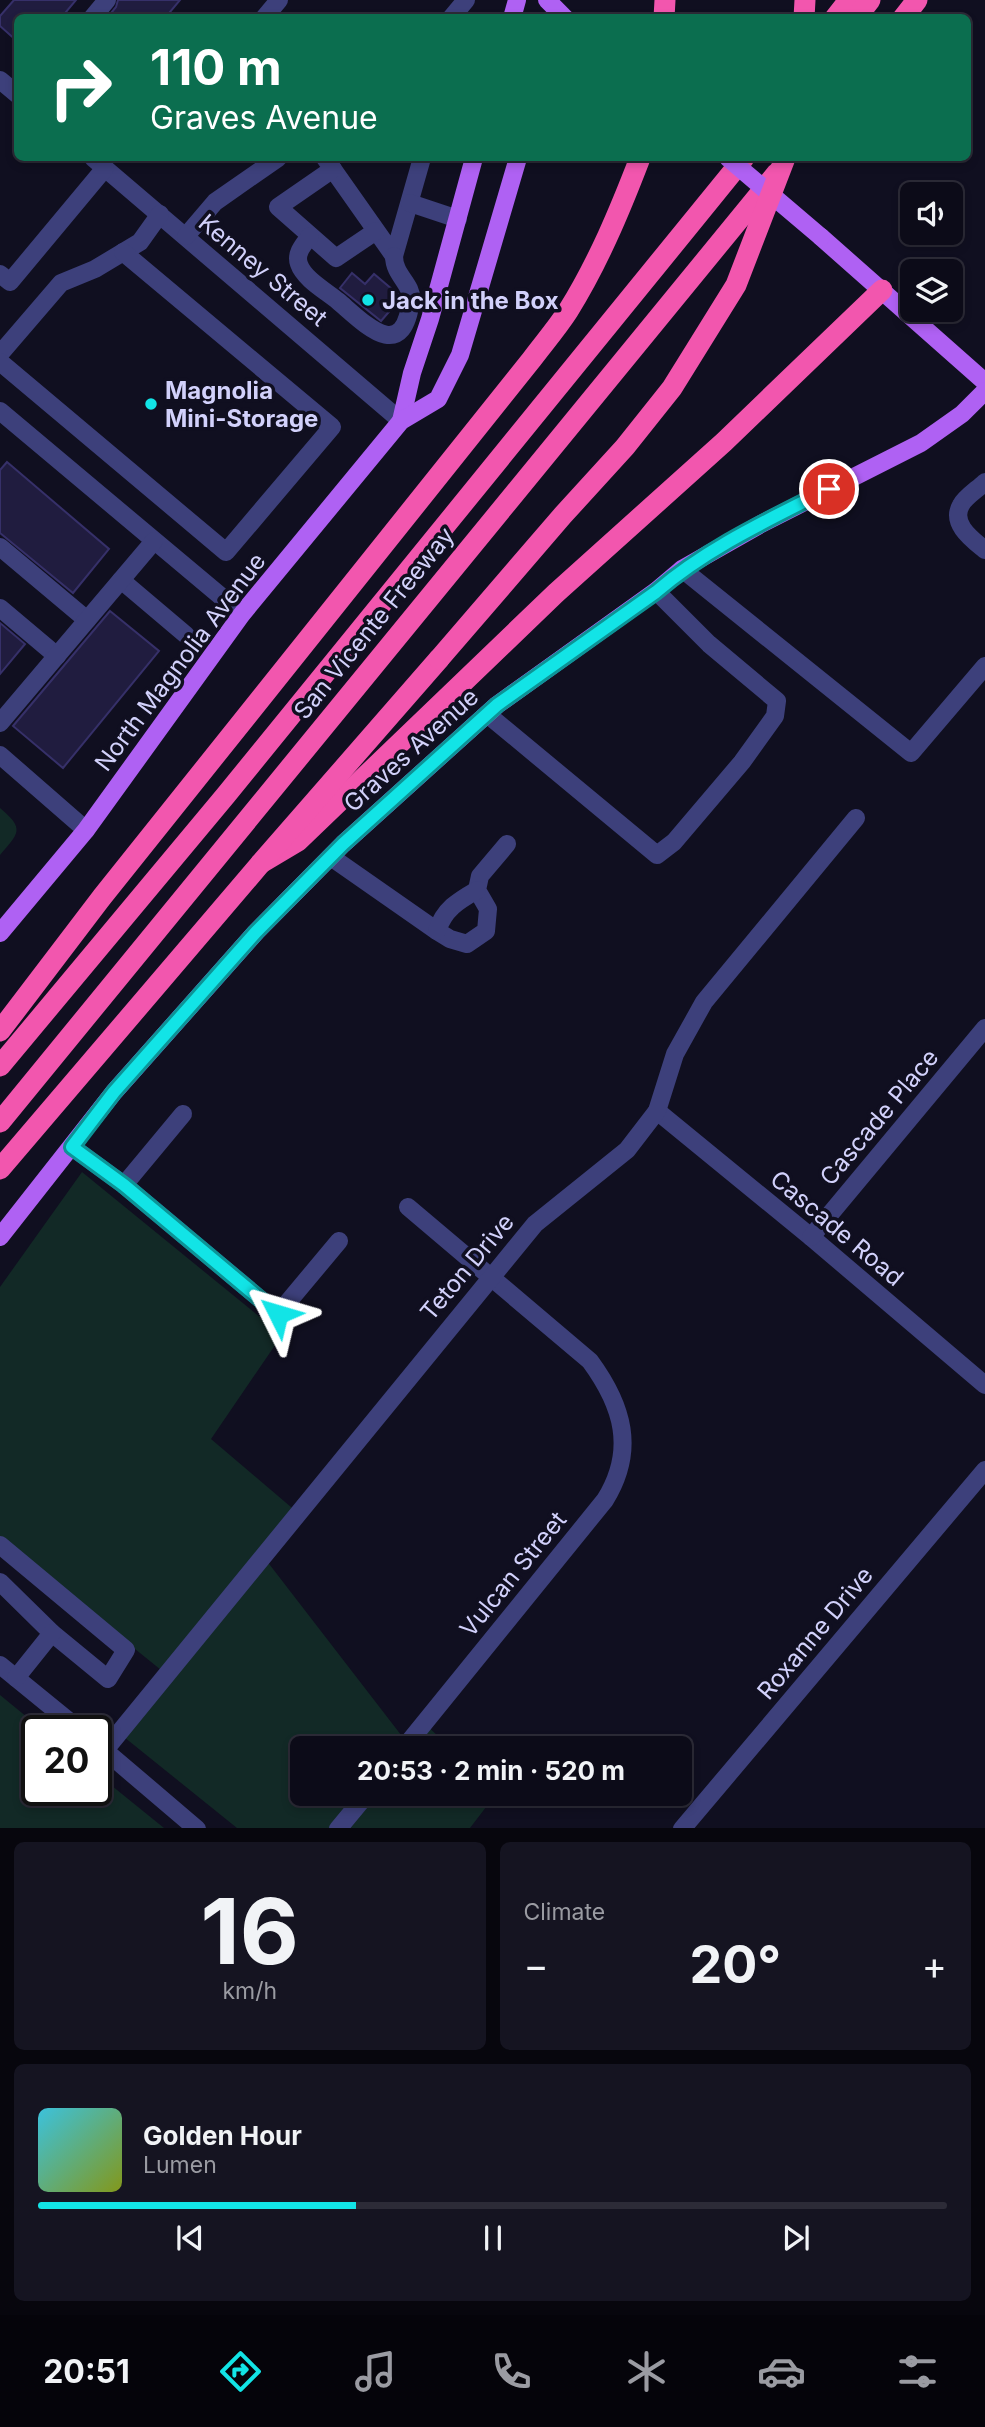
<!DOCTYPE html>
<meta charset="utf-8">
<style>
:root{--surface:#0c0b18;--page:#151421;--text:#f1f3f6;--muted:#9a9ba2;--line:#2c2b37;--accent:#12e4e6}
body{margin:0;font-family:Inter,sans-serif;background:var(--page);color:var(--text);height:100vh;display:flex;flex-direction:column;font-size:26px;white-space:nowrap}
*{box-sizing:border-box;margin:0}
p{font-size:23px;color:var(--muted)}
.icon{flex:none;width:38px;height:38px;fill:none;stroke:currentColor;stroke-width:2;stroke-linecap:round;stroke-linejoin:round}
.map{position:relative;height:1828px;overflow:hidden}
.side{display:flex;flex-direction:column;gap:14px;padding:14px;background:#07060d;flex:1}
.side>*{flex:none}
.banner{position:absolute;left:14px;top:14px;width:957px;height:147px;border-radius:10px;box-shadow:0 4px 10px #0003,0 0 0 2px var(--line);background:#0b6e4f;color:#fff;overflow:hidden}
.fabs{position:absolute;left:900px;top:182px;display:grid;gap:14px}
.fabs a{display:grid;place-items:center;width:63px;height:63px;border-radius:10px;background:var(--surface);box-shadow:0 4px 10px #0003,0 0 0 2px var(--line);font-size:35px}
.speed{position:absolute;left:21px;top:1715px;display:flex;gap:14px;font-size:35px;font-weight:700;text-align:center}
.speed>*{display:grid;place-content:center;width:91px;height:91px;border-radius:50%;background:var(--surface);box-shadow:0 4px 10px #0003,0 0 0 2px var(--line);line-height:1}
.speed .limit{border:4px solid #111;border-radius:10px;background:#fff;color:#111}
.pin{position:absolute;display:grid;place-items:center;width:60px;height:60px;color:#fff;margin:-30px;border:4px solid #fff;border-radius:50%;box-shadow:0 2px 7px #0007}
.me{position:absolute;width:77px;margin:-38px;rotate:310deg;stroke-linejoin:round;filter:drop-shadow(0 0 5px #0008)}
.turn{display:flex;align-items:center;gap:24px;height:147px;padding:0 21px;font-size:32px}
.turn .icon{width:91px;height:91px;stroke-width:2.5}
.turn b{display:block;font-size:49px;line-height:60px}
.big{font-size:52px;font-weight:700;line-height:1.1}
.side .widget{flex:1;display:flex;flex-direction:column;justify-content:center;gap:10px;min-width:0;padding:0 24px;border-radius:10px;background:var(--page)}
.side .dial{align-items:center;gap:0}
.dial b{font-size:91px;line-height:1}
.song{display:flex;align-items:center;gap:21px}
.cover{width:84px;height:84px;border-radius:10px;background:linear-gradient(135deg,hsl(190 70% 55%),hsl(70 70% 35%))}
.played{height:7px;border-radius:4px;background:linear-gradient(90deg,var(--accent) 35%,var(--line) 35%)}
.keys{display:flex;justify-content:space-around;direction:ltr}
.heat{display:flex;justify-content:space-between;align-items:center;font-size:38px;direction:ltr}
.side .tiles{flex:1;display:grid;gap:14px;grid-template-columns:1fr 1fr}
.widget:last-child{grid-column:span 2}
.trip{position:absolute;left:290px;top:1736px;width:402px;height:70px;border-radius:10px;background:var(--surface);box-shadow:0 4px 10px #0003,0 0 0 2px var(--line);font-weight:700;line-height:70px;text-align:center}
.menu{display:flex;height:112px;justify-content:space-around;align-items:center;background:#05040a;color:var(--muted)}
.menu .icon{width:49px;height:49px}
.menu .current{color:var(--accent)}
.menu b{font-size:32px;color:var(--text)}
.map>svg:first-child{display:block}
.green{fill:#122926}
.building{fill:#201c3f;stroke:#363069;stroke-width:2}
.lines{fill:none;stroke-linecap:round;stroke-linejoin:round}
.minor{stroke:#3d407b;stroke-width:18}
.major{stroke:#af61f3;stroke-width:18}
.highway{stroke:#f256ae;stroke-width:21}
.major-bridge{stroke:#af61f3;stroke-width:18}
.highway-bridge{stroke:#f256ae;stroke-width:21}
.route-casing{stroke:#0c9496;stroke-width:18}
.route{stroke:#12e4e6;stroke-width:12}
.poi-dot{fill:#12e4e6;stroke:#100f20;stroke-width:2.5}
.labels{text-anchor:middle;dominant-baseline:central;stroke-width:7;stroke-linejoin:round;paint-order:stroke}
.street-label{font-size:24px;fill:#d2d1fb;stroke:#100f20}
.poi-label{font-size:24px;font-weight:bold;fill:#d2d1fb;stroke:#100f20;text-anchor:start}
</style>
<div class="map">
<svg width="985" height="1829" viewBox="0 0 985 1829">
<rect width="100%" height="100%" fill="#100f20"/>
<g class="green">
<path d="M 0,808 C 25,829 19,833 0,855 Z"/>
<path d="M 82,1172 L 282,1335 L 211,1439 L 298,1513 L 263,1556 L 408,1744 L 425,1724 L 451,1748 L 303,1748 L 303,1794 L 496,1794 L 470,1828 L 237,1828 L 119,1733 L 166,1674 L 0,1540 L 0,1287 Z"/>
<path d="M 0,1695 L 44,1731 L 37,1731 L 37,1790 L 96,1790 L 96,1773 L 164,1828 L 0,1828 Z"/>
</g>
<g class="building">
<path d="M 14,0 L 76,0 L 61,18 L 18,18 L 18,42 L 0,26 L 0,16 Z"/>
<path d="M 118,0 L 180,0 L 165,18 L 107,18 L 116,7 Z"/>
<path d="M 352,273 L 365,284 L 374,274 L 399,295 L 400,299 L 381,321 L 340,288 Z"/>
<path d="M 7,462 L 109,549 L 73,593 L 0,533 L 0,470 Z"/>
<path d="M 110,611 L 159,651 L 63,768 L 13,726 Z"/>
<path d="M 0,623 L 25,644 L 0,674 Z"/>
</g>
<g class="lines">
<g class="minor">
<path d="M 92,18 L 107,0"/>
<path d="M 264,18 L 279,0"/>
<path d="M 451,18 L 466,0"/>
<path d="M 0,80 L 18,95"/>
<path d="M 93,158 L 401,421"/>
<path d="M 325,158 L 394,256 L 422,158"/>
<path d="M 333,169 L 278,207 L 336,258 L 376,231"/>
<path d="M 410,203 L 458,219"/>
<path d="M 186,236 L 215,202 L 278,158"/>
<path d="M 310,236 C 304,244 295,253 299,264 C 304,279 326,291 338,301 C 365,324 403,365 411,300 C 413,284 394,276 394,256"/>
<path d="M 0,274 L 10,282 L 105,168"/>
<path d="M 0,354 L 61,283 L 95,269 L 140,242 L 160,214"/>
<path d="M 0,362 L 226,552 L 332,427 L 123,252"/>
<path d="M 0,411 L 242,614"/>
<path d="M 985,482 C 978,489 965,497 961,505 C 950,524 973,540 985,550"/>
<path d="M 0,547 L 87,620"/>
<path d="M 682,569 L 911,753 L 985,666"/>
<path d="M 121,580 L 186,635"/>
<path d="M 0,608 L 57,656"/>
<path d="M 487,714 L 657,855 L 674,842 L 742,762 L 775,716 L 777,701 L 709,644 L 656,591"/>
<path d="M 0,723 L 154,541"/>
<path d="M 0,755 L 86,830"/>
<path d="M 331,857 L 437,931 L 450,939 L 467,944 L 486,931 L 488,909 L 477,890 L 480,876 L 507,844"/>
<path d="M 437,931 C 444,909 458,901 477,890"/>
<path d="M 657,1111 L 811,1237 L 985,1385"/>
<path d="M 72,1147 L 124,1185 L 278,1314 L 339,1241"/>
<path d="M 124,1185 L 183,1114"/>
<path d="M 811,1237 L 985,1028"/>
<path d="M 0,1545 L 126,1650 L 108,1679 L 52,1633 L 0,1582"/>
<path d="M 0,1665 L 81,1731"/>
<path d="M 16,1678 L 52,1633"/>
<path d="M 96,1743 L 197,1829"/>
<path d="M 404,1748 L 605,1500 C 636,1450 623,1406 590,1361 L 408,1207"/>
<path d="M 105,1750 L 535,1224 L 627,1150 L 657,1111 L 675,1054 L 704,1002 L 856,818"/>
<path d="M 338,1829 L 367,1794"/>
<path d="M 682,1829 L 985,1470"/>
</g>
<g class="major">
<path d="M 547,0 L 565,18"/>
<path d="M 512,18 L 517,0"/>
<path d="M 821,237 L 985,382"/>
<path d="M 401,421 L 412,373 L 430,319 L 474,158"/>
<path d="M 0,933 L 86,830 L 242,614 L 401,421 L 438,399 L 460,355 L 518,158"/>
<path d="M 0,1237 L 114,1092 L 256,932 L 343,844 L 497,705 L 656,591 L 682,569 L 761,524 L 921,443 L 962,414 L 985,391"/>
</g>
<g class="highway">
<path d="M 664,18 L 665,0"/>
<path d="M 804,18 L 805,0"/>
<path d="M 835,18 L 849,0"/>
<path d="M 856,18 L 870,0"/>
<path d="M 903,18 L 917,0"/>
<path d="M 261,863 L 298,841 L 556,593 L 724,442 L 882,290"/>
<path d="M 0,1031 L 102,897 L 532,359 C 544,343 557,328 568,311 C 598,263 620,210 640,158"/>
<path d="M 0,1066 L 226,795 L 744,158"/>
<path d="M 0,1122 L 777,173"/>
<path d="M 0,1169 L 261,863 L 439,659"/>
</g>
<path class="major-bridge" d="M 728,158 L 821,237"/>
<path class="highway-bridge" d="M 439,659 L 563,515 L 625,447 L 672,388 L 736,285 L 785,158"/>
</g>
<g class="lines">
<g class="route-casing">
<path id="route" d="M 278,1314 L 124,1185 L 72,1147 L 114,1092 L 256,932 L 343,844 L 497,705 L 656,592 C 707,548 770,519 829,489"/>
</g>
<use href="#route" class="route"/>
</g>
<g class="poi-dot">
<circle cx="368" cy="300" r="7"/>
<circle cx="151" cy="404" r="7"/>
</g>
<g class="labels">
<g class="street-label">
<text transform="translate(263 270) rotate(40)">Kenney Street</text>
<text transform="translate(374 623) rotate(-51)">San Vicente Freeway</text>
<text transform="translate(180 662) rotate(-53)">North Magnolia Avenue</text>
<text transform="translate(411 750) rotate(-42)">Graves Avenue</text>
<text transform="translate(879 1117) rotate(-50)">Cascade Place</text>
<text transform="translate(837 1228) rotate(40)">Cascade Road</text>
<text transform="translate(467 1267) rotate(-50)">Teton Drive</text>
<text transform="translate(513 1574) rotate(-51)">Vulcan Street</text>
<text transform="translate(815 1633) rotate(-50)">Roxanne Drive</text>
</g>
<g class="poi-label">
<text x="382" y="300">Jack in the Box</text>
<text x="165" y="390">Magnolia<tspan x="165" dy="28">Mini-Storage</tspan></text>
</g>
</g>
</svg>
<div class="fabs">
<a><svg class="icon" aria-label="sound" viewBox="0 0 24 24"><path d="M4 9h4l5-4v14l-5-4H4zM17 9q2 3 0 6"/></svg></a>
<a><svg class="icon" aria-label="layers" viewBox="0 0 24 24"><path d="M12 4l9 5-9 5-9-5zM3 14l9 5 9-5"/></svg></a>
</div>
<div class="speed"><div class="limit">20</div></div>
<div class="pin" style="left:829px;top:489px;background:#d93025"><svg class="icon" aria-label="arrive" viewBox="0 0 24 24"><path d="M6 21V4h12l-3 4 3 4H6"/></svg></div>
<svg class="me" style="left:278px;top:1314px" viewBox="-20 -20 40 40"><path d="M0-17L14 15 0 8-14 15z" fill="#12e4e6" stroke="#fff" stroke-width="4"/></svg>
<div class="trip">20:53 · 2 min · 520 m</div>
<div class="banner">
<div class="turn"><svg class="icon" aria-label="right" viewBox="0 0 24 24"><path d="M7 20v-9h11M14 6l5 5-5 5"/></svg><div><b>110 m</b>Graves Avenue</div></div>
</div>
</div>
<section class="side">
<div class="tiles">
<div class="widget dial"><b>16</b><p>km/h</p></div>
<div class="widget"><p>Climate</p>
<div class="heat"><a>−</a><b class="big">20°</b><a>+</a></div>
</div>
<div class="widget">
<div class="song"><i class="cover"></i><div><b>Golden Hour</b><p>Lumen</p></div></div>
<div class="played"></div>
<div class="keys"><svg class="icon" aria-label="previous" viewBox="0 0 24 24"><path d="M18 5L8 12l10 7zM5 5v14"/></svg><svg class="icon" aria-label="pause" viewBox="0 0 24 24"><path d="M8 5v14M16 5v14"/></svg><svg class="icon" aria-label="next" viewBox="0 0 24 24"><path d="M6 5l10 7-10 7zM19 5v14"/></svg></div>
</div>
</div>
</section>
<nav class="menu">
<b>20:51</b>
<svg class="icon current" aria-label="directions" viewBox="0 0 24 24"><path d="M12 3l9 9-9 9-9-9zM9 14v-3h6M13 9l2 2-2 2"/></svg>
<svg class="icon" aria-label="music" viewBox="0 0 24 24"><path d="M9 18V5l10-2v13"/><circle cx="6" cy="18" r="3"/><circle cx="16" cy="16" r="3"/></svg>
<svg class="icon" aria-label="phone" viewBox="0 0 24 24"><path d="M5 4h4l2 5-3 2q2 4 5 5l2-3 5 2v4C11 20 4 13 5 4z"/></svg>
<svg class="icon" aria-label="climate" viewBox="0 0 24 24"><path d="M12 3v18M4 7l16 10M4 17L20 7"/></svg>
<svg class="icon" aria-label="car" viewBox="0 0 24 24"><path d="M5 17H2v-5l4-1 3-4h7l3 4 3 1v5h-3M9 17h6M6 11h13"/><circle cx="7" cy="17" r="2"/><circle cx="17" cy="17" r="2"/></svg>
<svg class="icon" aria-label="filters" viewBox="0 0 24 24"><path d="M4 7h16M4 17h16"/><circle cx="9" cy="7" r="2"/><circle cx="15" cy="17" r="2"/></svg>
</nav>
